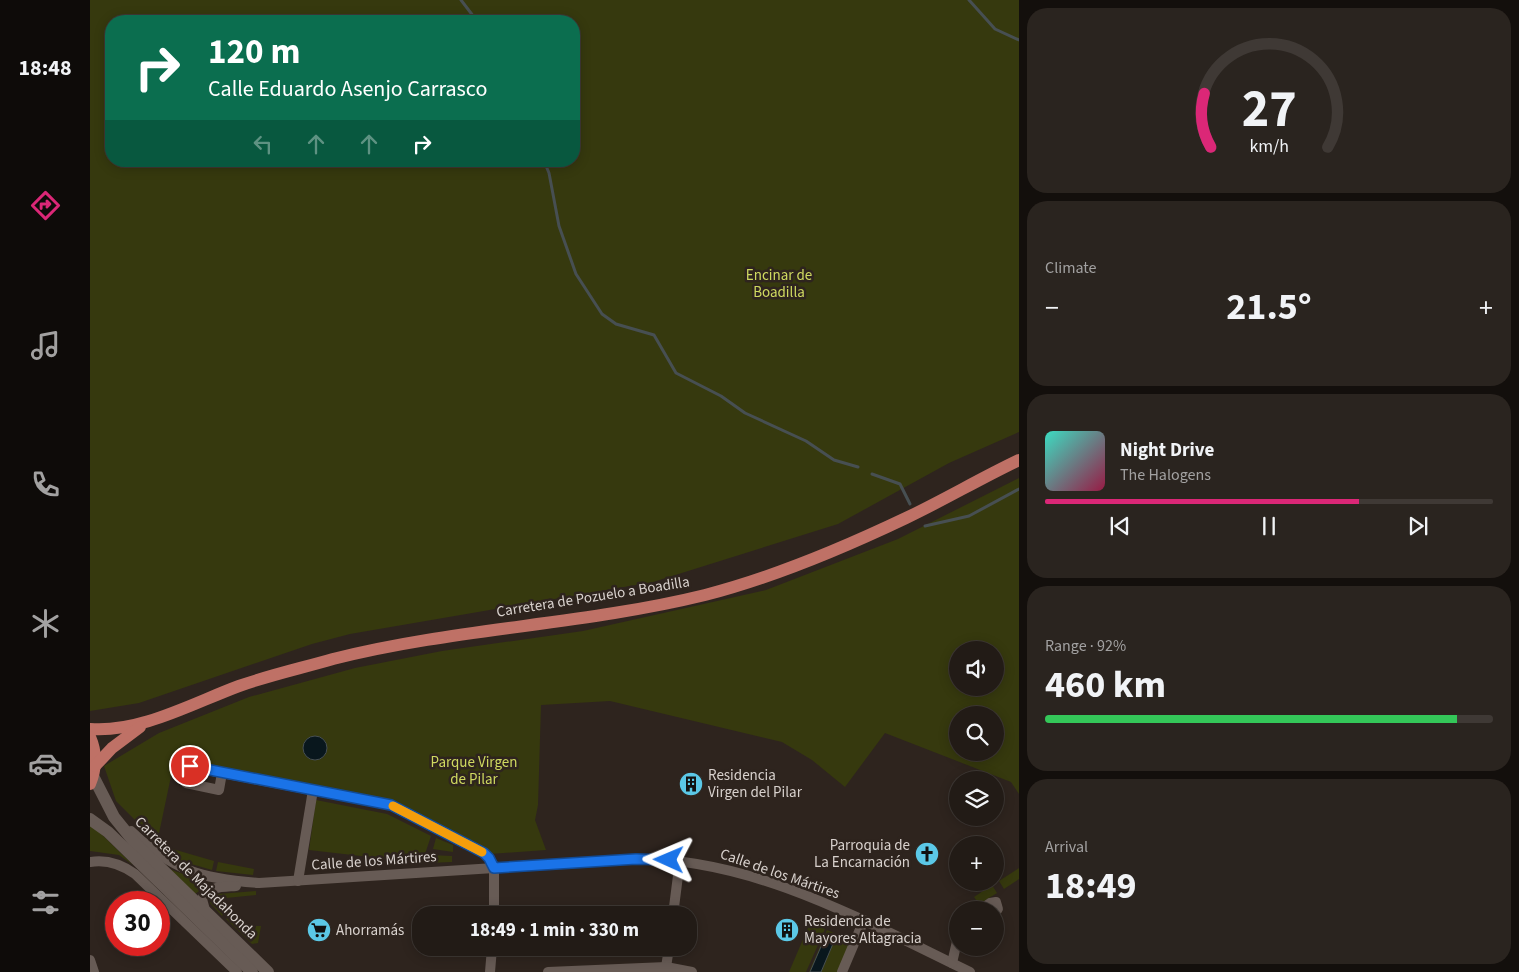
<!DOCTYPE html>
<meta charset="utf-8">
<style>
:root{--surface:#221b16;--page:#2a241f;--text:#f1f3f6;--muted:#a2a1a1;--line:#3f3935;--accent:#db2777}
body{margin:0;font-family:"Source Sans 3",sans-serif;background:var(--page);color:var(--text);height:100vh;display:flex;flex-direction:column;font-size:19px;white-space:nowrap}
*{box-sizing:border-box;margin:0}
p{font-size:16px;color:var(--muted)}
.icon{flex:none;width:28px;height:28px;fill:none;stroke:currentColor;stroke-width:2;stroke-linecap:round;stroke-linejoin:round}
.map{position:relative;flex:1;overflow:hidden}
.details{display:flex;flex-direction:column;gap:8px;padding:8px;background:#130f0c;width:500px}
.details>*{flex:none}
.top-card{position:absolute;left:15px;top:15px;width:475px;height:152px;border-radius:20px;box-shadow:0 2px 12px #0003,0 0 0 1px var(--line);background:#0b6e4f;color:#fff;overflow:hidden}
.controls{position:absolute;left:859px;top:641px;display:grid;gap:10px}
.controls a{display:grid;place-items:center;width:55px;height:55px;border-radius:50%;background:var(--surface);box-shadow:0 2px 12px #0003,0 0 0 1px var(--line);font-size:25px}
.speed{position:absolute;left:15px;top:891px;display:flex;gap:10px;font-size:25px;font-weight:700;text-align:center}
.speed>*{display:grid;place-content:center;width:65px;height:65px;border-radius:50%;background:var(--surface);box-shadow:0 2px 12px #0003,0 0 0 1px var(--line);line-height:1}
.speed .limit{border:8px solid #d22;background:#fff;color:#111}
.pin{position:absolute;display:grid;place-items:center;width:42px;height:42px;color:#fff;margin:-21px;border:2px solid #fff;border-radius:50%;box-shadow:0 1px 5px #0007}
.me{position:absolute;width:55px;margin:-28px;rotate:271deg;stroke-linejoin:round;filter:drop-shadow(0 0 4px #0008)}
.turn{display:flex;align-items:center;gap:18px;height:105px;padding:0 20px;font-size:22px}
.turn .icon{width:65px;height:65px;stroke-width:2.5}
.turn b{display:block;font-size:35px;line-height:42px}
.lanes{display:flex;align-items:center;height:48px;padding:0 20px;background:#0003;justify-content:center;gap:25px;direction:ltr}
.lanes .off{opacity:.35}
.big{font-size:38px;font-weight:700;line-height:1.1}
.details .widget{flex:1;display:flex;flex-direction:column;justify-content:center;gap:8px;min-width:0;padding:0 18px;border-radius:20px;background:var(--page)}
.details .dial{align-items:center;gap:0}
.dial svg{height:130px;overflow:visible;fill:none;stroke:var(--line);stroke-width:7;stroke-linecap:round;text-anchor:middle}
.dial text{fill:var(--text);stroke:none}
.song{display:flex;align-items:center;gap:15px}
.cover{width:60px;height:60px;border-radius:8px;background:linear-gradient(135deg,hsl(170 70% 55%),hsl(340 70% 35%))}
.played{height:5px;border-radius:2px;background:linear-gradient(90deg,var(--accent) 70%,var(--line) 70%)}
.keys{display:flex;justify-content:space-around;direction:ltr}
.heat{display:flex;justify-content:space-between;align-items:center;font-size:28px;direction:ltr}
.charge{height:8px;border-radius:4px;background:linear-gradient(90deg,#34c759 92%,var(--line) 0)}
.trip{position:absolute;left:322px;top:906px;width:285px;height:50px;border-radius:20px;background:var(--surface);box-shadow:0 2px 12px #0003,0 0 0 1px var(--line);font-weight:700;line-height:50px;text-align:center}
main{display:flex;flex:1;min-height:0}
.tabs{display:flex;flex-direction:column;width:90px;justify-content:space-around;align-items:center;background:#0e0b09;color:var(--muted)}
.tabs .icon{width:35px;height:35px}
.tabs .on{color:var(--accent)}
.tabs b{font-size:22px;color:var(--text)}
.map>svg:first-child{display:block}
.green{fill:#36390e;fill-rule:evenodd}
.water{fill:#09171d;stroke:#474f52}
.lines{fill:none;stroke-linecap:round;stroke-linejoin:round}
.stream{stroke:#474f52;stroke-width:3}
.minor{stroke:#675b55;stroke-width:10}
.tertiary{stroke:#675b55;stroke-width:12}
.primary{stroke:#bf7166;stroke-width:12}
.route-casing{stroke:#114b97;stroke-width:12}
.route{stroke:#1a73e8;stroke-width:9}
.slow{stroke:#f59e0b;stroke-width:9}
.labels{text-anchor:middle;dominant-baseline:central;stroke-width:5;stroke-linejoin:round;paint-order:stroke}
.park-label{font-size:15px;fill:#cfd960;stroke:#2e241e}
.street-label{font-size:15px;fill:#d8d1cd;stroke:#2e241e}
.poi-label{font-size:15px;fill:#d8d1cd;stroke:#2e241e;text-anchor:start}
</style>
<main>
<nav class="tabs">
<b>18:48</b>
<svg class="icon on" aria-label="directions" viewBox="0 0 24 24"><path d="M12 3l9 9-9 9-9-9zM9 14v-3h6M13 9l2 2-2 2"/></svg>
<svg class="icon" aria-label="music" viewBox="0 0 24 24"><path d="M9 18V5l10-2v13"/><circle cx="6" cy="18" r="3"/><circle cx="16" cy="16" r="3"/></svg>
<svg class="icon" aria-label="phone" viewBox="0 0 24 24"><path d="M5 4h4l2 5-3 2q2 4 5 5l2-3 5 2v4C11 20 4 13 5 4z"/></svg>
<svg class="icon" aria-label="climate" viewBox="0 0 24 24"><path d="M12 3v18M4 7l16 10M4 17L20 7"/></svg>
<svg class="icon" aria-label="car" viewBox="0 0 24 24"><path d="M5 17H2v-5l4-1 3-4h7l3 4 3 1v5h-3M9 17h6M6 11h13"/><circle cx="7" cy="17" r="2"/><circle cx="17" cy="17" r="2"/></svg>
<svg class="icon" aria-label="filters" viewBox="0 0 24 24"><path d="M4 7h16M4 17h16"/><circle cx="9" cy="7" r="2"/><circle cx="15" cy="17" r="2"/></svg>
</nav>
<div class="map">
<svg width="929" height="972" viewBox="0 0 929 972">
<rect width="100%" height="100%" fill="#2e241e"/>
<g class="green">
<path d="M 0,0 L 929,0 L 929,432 L 859,463 L 748,524 L 563,582 L 260,634 L 222,644 L 49,703 L 0,711 ZM 21,21 L 484,21 L 484,161 L 21,161 Z"/>
<path d="M 929,478 L 929,794 L 921,782 L 795,733 L 755,787 L 722,760 L 692,742 L 520,701 L 451,705 L 448,805 L 445,820 L 456,850 L 400,854 L 303,802 L 84,762 L 68,838 L 47,822 L 26,801 L 14,766 L 69,733 L 159,697 L 265,668 L 352,651 L 493,631 L 676,590 L 808,539 ZM 868,650 L 905,650 L 905,688 L 868,688 ZM 868,715 L 905,715 L 905,752 L 868,752 Z"/>
<path d="M 226,800 L 297,814 L 341,836 L 332,863 L 219,850 Z"/>
<path d="M 0,825 L 5,828 L 43,865 L 29,855 L 0,851 Z"/>
<path d="M 346,838 L 363,845 L 363,852 L 343,849 Z"/>
<path d="M 72,843 L 86,850 L 124,861 L 122,870 L 91,861 L 69,847 Z"/>
<path d="M 339,855 L 362,856 L 362,862 L 337,863 Z"/>
<path d="M 128,862 L 164,869 L 163,875 L 126,871 Z"/>
<path d="M 929,868 L 929,879 L 914,889 L 909,881 Z"/>
<path d="M 79,869 L 119,883 L 119,884 L 105,894 Z"/>
<path d="M 902,885 L 907,893 L 889,904 L 884,897 Z"/>
<path d="M 166,891 L 166,895 L 126,899 L 124,903 L 134,913 L 132,916 L 120,903 L 123,897 L 128,894 Z"/>
<path d="M 138,917 L 163,939 L 166,926 L 171,926 L 168,943 L 162,944 L 136,919 Z"/>
<path d="M 720,923 L 735,929 L 716,972 L 699,972 Z"/>
<path d="M 737,930 L 762,940 L 749,972 L 719,972 Z"/>
</g>
<g class="water">
<circle cx="225" cy="748" r="12"/>
<path d="M 736,935 L 745,939 L 731,972 L 720,972 Z"/>
</g>
<g class="lines">
<g class="stream">
<path d="M 371,0 L 387,21"/>
<path d="M 879,0 L 905,29 L 929,40"/>
<path d="M 454,161 L 459,173 L 469,226 L 486,274 L 512,314 L 526,324 L 564,335 L 586,373 L 631,396 L 655,413 L 716,441 L 744,460 L 768,467"/>
<path d="M 782,474 L 810,484 L 820,504"/>
<path d="M 835,526 L 879,516 L 929,489"/>
</g>
<g class="minor">
<path d="M 99,766 L 132,773 L 129,790 L 96,783 Z"/>
<path d="M 132,773 L 301,805 L 394,853 L 399,858 L 404,868 L 404,915"/>
<path d="M 41,831 C 83,871 112,879 169,883 L 547,859 C 664,858 776,922 880,972"/>
<path d="M 0,862 C 17,859 31,864 45,874 L 147,972"/>
<path d="M 208,881 L 223,790"/>
<path d="M 115,910 L 112,899 C 117,886 134,887 146,886"/>
<path d="M 890,910 L 900,903 L 906,902 L 908,909 L 905,912"/>
<path d="M 583,915 L 590,860"/>
<path d="M 0,960 L 4,972"/>
<path d="M 862,963 L 868,937"/>
<path d="M 576,967 L 579,948"/>
<path d="M 400,972 L 402,948"/>
<path d="M 458,972 L 576,967 L 602,972"/>
<path d="M 752,972 L 774,920"/>
</g>
<g class="tertiary">
<path d="M 3,776 L 24,817 L 45,843 L 178,972"/>
<path d="M 0,819 L 18,832 L 162,972"/>
</g>
<g class="primary">
<path d="M 0,729 C 50,733 103,703 149,686 C 180,675 212,668 243,659 C 365,628 493,625 615,595 C 685,577 751,549 816,518 C 854,500 891,478 929,460"/>
<path d="M 0,737 C 7,753 7,767 0,784"/>
<path d="M 5,766 L 22,748 L 50,727"/>
</g>
</g>
<g class="lines">
<g class="route-casing">
<path id="route" d="M 100,766 L 301,805 L 394,853 L 399,858 L 404,868 L 546,859 L 579,860"/>
</g>
<use href="#route" class="route"/>
<path class="slow" d="M 303,806 L 392,852"/>
</g>
<defs>
<g id="building-disc" transform="scale(1.25)"><circle r="9.5" fill="#5bc8e7" stroke="#2e241e"/><path d="M-4-6H4V6H1V3H-1V6H-4ZM-2.5-4.3h1.7v1.8h-1.7ZM.8-4.3h1.7v1.8H.8ZM-2.5-1h1.7V.8h-1.7ZM.8-1h1.7V.8H.8Z" fill="#111"/></g>
<g id="church-disc" transform="scale(1.25)"><circle r="9.5" fill="#5bc8e7" stroke="#2e241e"/><path d="M-1.2-6h2.4v3.5h3.3v2.4h-3.3V6h-2.4V-.1h-3.3v-2.4h3.3Z" fill="#111"/></g>
<g id="supermarket-disc" transform="scale(1.25)"><circle r="9.5" fill="#5bc8e7" stroke="#2e241e"/><path d="M-6-5.5h2.5l.6 2H6L4.5 2H-2.5L-4.4-4H-6ZM-1.5 3.2a1.3 1.3 0 1 0 .1 0ZM3 3.2a1.3 1.3 0 1 0 .1 0Z" fill="#111"/></g>
</defs>
<g fill-rule="evenodd">
<use href="#building-disc" x="601" y="784"/>
<use href="#church-disc" x="837" y="854"/>
<use href="#supermarket-disc" x="229" y="930"/>
<use href="#building-disc" x="697" y="930"/>
</g>
<g class="labels">
<g class="park-label">
<text x="689" y="275">Encinar de<tspan x="689" dy="17">Boadilla</tspan></text>
<text x="384" y="762">Parque Virgen<tspan x="384" dy="17">de Pilar</tspan></text>
</g>
<g class="street-label">
<text transform="translate(503 597) rotate(-9)">Carretera de Pozuelo a Boadilla</text>
<text transform="translate(284 861) rotate(-4)">Calle de los Mártires</text>
<text transform="translate(690 874) rotate(19)">Calle de los Mártires</text>
<text transform="translate(106 878) rotate(45)">Carretera de Majadahonda</text>
</g>
<g class="poi-label">
<text x="618" y="775">Residencia<tspan x="618" dy="17">Virgen del Pilar</tspan></text>
<text x="820" y="845" text-anchor="end">Parroquia de<tspan x="820" dy="17">La Encarnación</tspan></text>
<text x="714" y="921">Residencia de<tspan x="714" dy="17">Mayores Altagracia</tspan></text>
<text x="246" y="930">Ahorramás</text>
</g>
</g>
</svg>
<div class="controls">
<a><svg class="icon" aria-label="sound" viewBox="0 0 24 24"><path d="M4 9h4l5-4v14l-5-4H4zM17 9q2 3 0 6"/></svg></a>
<a><svg class="icon" aria-label="search" viewBox="0 0 24 24"><circle cx="10" cy="10" r="6"/><path d="M15 15l6 6"/></svg></a>
<a><svg class="icon" aria-label="layers" viewBox="0 0 24 24"><path d="M12 4l9 5-9 5-9-5zM3 14l9 5 9-5"/></svg></a>
<a>+</a>
<a>−</a>
</div>
<div class="speed"><div class="limit">30</div></div>
<div class="pin" style="left:100px;top:766px;background:#d93025"><svg class="icon" aria-label="arrive" viewBox="0 0 24 24"><path d="M6 21V4h12l-3 4 3 4H6"/></svg></div>
<svg class="me" style="left:579px;top:860px" viewBox="-20 -20 40 40"><path d="M0-17L14 15 0 8-14 15z" fill="#1a73e8" stroke="#fff" stroke-width="4"/></svg>
<div class="trip">18:49 · 1 min · 330 m</div>
<div class="top-card">
<div class="turn"><svg class="icon" aria-label="right" viewBox="0 0 24 24"><path d="M7 20v-9h11M14 6l5 5-5 5"/></svg><div><b>120 m</b>Calle Eduardo Asenjo Carrasco</div></div>
<div class="lanes"><svg class="icon off" aria-label="left" viewBox="0 0 24 24"><path d="M17 20v-9H6M10 6l-5 5 5 5"/></svg><svg class="icon off" aria-label="ahead" viewBox="0 0 24 24"><path d="M12 20V5M6 11l6-6 6 6"/></svg><svg class="icon off" aria-label="ahead" viewBox="0 0 24 24"><path d="M12 20V5M6 11l6-6 6 6"/></svg><svg class="icon" aria-label="right" viewBox="0 0 24 24"><path d="M7 20v-9h11M14 6l5 5-5 5"/></svg></div>
</div>
</div>
<section class="details">
<div class="widget dial"><svg viewBox="0 0 100 80">
<path d="M14 69A42 42 0 1 1 86 69"/>
<path d="M14 69A42 42 0 0 1 10 36" stroke="#db2777"/>
<text x="50" y="56" font-size="32" font-weight="700">27</text>
<text x="50" y="72" font-size="11">km/h</text>
</svg></div>
<div class="widget"><p>Climate</p>
<div class="heat"><a>−</a><b class="big">21.5°</b><a>+</a></div>
</div>
<div class="widget">
<div class="song"><i class="cover"></i><div><b>Night Drive</b><p>The Halogens</p></div></div>
<div class="played"></div>
<div class="keys"><svg class="icon" aria-label="previous" viewBox="0 0 24 24"><path d="M18 5L8 12l10 7zM5 5v14"/></svg><svg class="icon" aria-label="pause" viewBox="0 0 24 24"><path d="M8 5v14M16 5v14"/></svg><svg class="icon" aria-label="next" viewBox="0 0 24 24"><path d="M6 5l10 7-10 7zM19 5v14"/></svg></div>
</div>
<div class="widget"><p>Range · 92%</p><b class="big">460 km</b><div class="charge"></div></div>
<div class="widget"><p>Arrival</p><b class="big">18:49</b></div>
</section>
</main>
